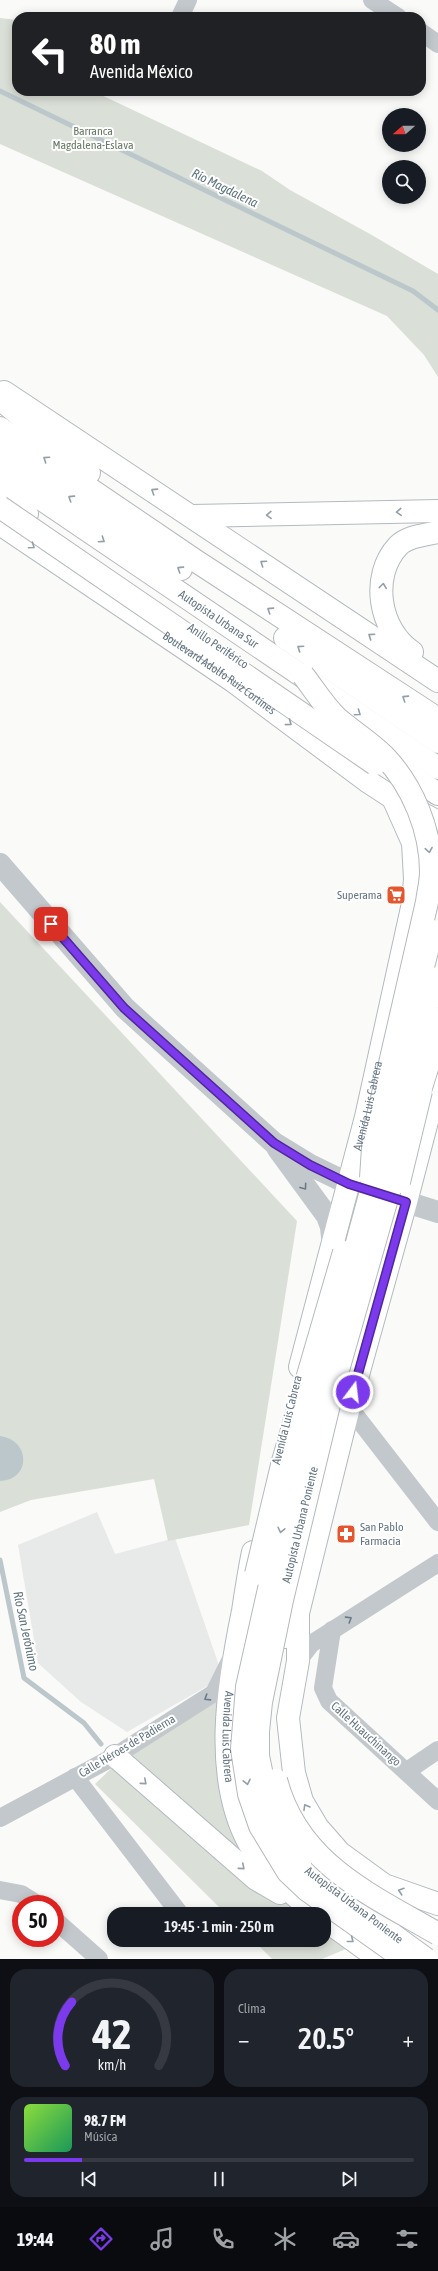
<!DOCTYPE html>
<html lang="es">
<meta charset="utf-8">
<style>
:root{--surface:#171b24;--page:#20242c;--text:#f1f3f6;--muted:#9ea1a6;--line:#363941;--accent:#7c3aed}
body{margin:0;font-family:"Asap Condensed",sans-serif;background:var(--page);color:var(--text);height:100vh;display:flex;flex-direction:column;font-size:15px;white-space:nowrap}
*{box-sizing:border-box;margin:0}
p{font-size:13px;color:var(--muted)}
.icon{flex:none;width:22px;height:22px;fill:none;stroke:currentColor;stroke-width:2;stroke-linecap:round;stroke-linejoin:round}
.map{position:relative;height:1959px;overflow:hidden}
.details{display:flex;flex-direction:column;gap:10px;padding:10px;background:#0d0f14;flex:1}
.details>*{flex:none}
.guide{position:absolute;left:12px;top:12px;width:414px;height:84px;border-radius:16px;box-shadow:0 2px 10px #0003;background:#202124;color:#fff;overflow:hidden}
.needle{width:26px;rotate:250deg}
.controls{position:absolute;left:382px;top:108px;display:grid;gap:8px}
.controls a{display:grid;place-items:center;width:44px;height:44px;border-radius:50%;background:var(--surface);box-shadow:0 2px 10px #0003;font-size:20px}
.speed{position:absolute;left:12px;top:1895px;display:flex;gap:8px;font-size:20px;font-weight:700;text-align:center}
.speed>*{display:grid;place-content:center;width:52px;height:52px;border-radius:50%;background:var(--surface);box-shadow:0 2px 10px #0003;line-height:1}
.speed .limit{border:6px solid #d22;background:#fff;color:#111}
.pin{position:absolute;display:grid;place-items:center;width:34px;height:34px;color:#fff;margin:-17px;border-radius:8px;box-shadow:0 2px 6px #0006}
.me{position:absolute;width:44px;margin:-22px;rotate:15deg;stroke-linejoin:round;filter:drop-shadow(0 0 3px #0008)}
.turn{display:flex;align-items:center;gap:14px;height:84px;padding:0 12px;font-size:18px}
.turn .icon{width:52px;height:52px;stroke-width:2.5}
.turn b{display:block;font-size:28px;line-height:34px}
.big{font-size:30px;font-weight:600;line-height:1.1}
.details .widget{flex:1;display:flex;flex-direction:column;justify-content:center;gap:6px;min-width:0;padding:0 14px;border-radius:16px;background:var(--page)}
.details .dial{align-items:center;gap:0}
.dial svg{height:104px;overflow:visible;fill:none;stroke:var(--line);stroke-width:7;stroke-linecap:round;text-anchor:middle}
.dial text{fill:var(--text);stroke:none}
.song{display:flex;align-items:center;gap:12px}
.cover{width:48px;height:48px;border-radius:6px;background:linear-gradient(135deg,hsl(90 70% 55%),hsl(150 70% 35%))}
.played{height:4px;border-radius:2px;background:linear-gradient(90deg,var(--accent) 15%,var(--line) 15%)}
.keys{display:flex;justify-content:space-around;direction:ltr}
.heat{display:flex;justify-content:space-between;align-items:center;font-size:22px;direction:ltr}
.details .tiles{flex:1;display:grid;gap:10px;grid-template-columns:1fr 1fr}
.widget:last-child{grid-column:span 2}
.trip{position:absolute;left:107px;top:1907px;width:224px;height:40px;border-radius:16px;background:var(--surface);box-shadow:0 2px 10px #0003;font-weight:600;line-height:40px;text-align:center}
.tab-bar{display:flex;height:64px;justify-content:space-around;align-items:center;background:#090b0e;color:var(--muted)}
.tab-bar .icon{width:28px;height:28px}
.tab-bar .on{color:var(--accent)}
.tab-bar b{font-size:18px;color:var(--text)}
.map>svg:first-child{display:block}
.built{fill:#e8e9e9}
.green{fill:#dadfd7}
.water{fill:#bbc7cb}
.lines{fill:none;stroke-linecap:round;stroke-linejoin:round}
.stream{stroke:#bbc7cb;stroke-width:5}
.secondary-casing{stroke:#b3babf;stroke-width:24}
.motorway-casing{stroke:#b4b9bd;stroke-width:24}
.minor{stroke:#c3c8cc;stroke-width:18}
.tertiary{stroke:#c3c8cc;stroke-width:22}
.secondary{stroke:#fff;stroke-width:22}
.motorway{stroke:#fff;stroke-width:22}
.secondary-bridge-casing{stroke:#b3babf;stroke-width:24;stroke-linecap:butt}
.motorway-bridge-casing{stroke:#b4b9bd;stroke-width:24;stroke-linecap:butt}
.secondary-bridge{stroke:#fff;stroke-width:22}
.motorway-bridge{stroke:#fff;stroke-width:22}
.oneway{stroke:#939fa8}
.oneway2{stroke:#6a7a87}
.route-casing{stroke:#51269a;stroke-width:10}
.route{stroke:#7c3aed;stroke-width:7}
.labels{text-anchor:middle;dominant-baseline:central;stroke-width:4;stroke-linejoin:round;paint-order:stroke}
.park-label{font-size:12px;fill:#687a64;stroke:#fff}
.street-label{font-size:12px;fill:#657683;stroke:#fff}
.poi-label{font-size:12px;fill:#657683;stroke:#fff;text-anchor:end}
.water-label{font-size:13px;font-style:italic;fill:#60757c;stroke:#fff}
</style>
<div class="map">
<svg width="438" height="1959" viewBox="0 0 438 1959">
<rect width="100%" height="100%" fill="#fafaf8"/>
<path class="built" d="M 97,1512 L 115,1554 L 175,1538 L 223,1677 L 127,1732 L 81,1702 L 38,1663 L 18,1545 Z"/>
<g class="green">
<path d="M 0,18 L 17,20 L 17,91 L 71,91 L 94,95 L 97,93 L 262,171 L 290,190 L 370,234 L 438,274 L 438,377 L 424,355 L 387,316 L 0,144 Z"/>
<path d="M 0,902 L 297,1221 L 249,1525 L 168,1541 L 154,1479 L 31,1500 L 0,1512 Z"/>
<path d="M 230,1663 L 225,1748 L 323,1914 L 226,1914 L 95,1784 L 118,1762 L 215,1694 Z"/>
<path d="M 324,1915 L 360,1943 L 322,1959 L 272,1959 L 253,1940 L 324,1940 Z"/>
</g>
<path class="water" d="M 0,1436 C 31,1440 31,1480 0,1481 Z"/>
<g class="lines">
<g class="stream">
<path d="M 0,91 L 413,291 L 438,310"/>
<path d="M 0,1560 L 24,1678 L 84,1723 L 101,1744"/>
</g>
<g class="secondary-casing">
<g id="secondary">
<path d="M 4,392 L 438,681"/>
<path d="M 192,516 L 438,511"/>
<path id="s1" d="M 0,524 L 233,681 L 367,781 L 393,798 L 438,822"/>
<path d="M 412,652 C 379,630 370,576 398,546 C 408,536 425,535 438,532"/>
<path d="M 438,1079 L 406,1202 L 349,1407 L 298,1613 L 298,1661 L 288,1718 L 294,1773 L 302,1801 L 318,1828 L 340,1853 L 384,1885 L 438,1904"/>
<path id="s2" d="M 300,1367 L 366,1117 L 413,903 L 415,879 L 413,843 L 393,798"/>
<path id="s3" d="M 253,1552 C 249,1571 246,1591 243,1611 C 228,1684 212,1777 250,1845 C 266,1873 293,1894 317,1914"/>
<path d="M 115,1756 L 256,1879 L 280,1893"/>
<path d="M 324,1919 L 379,1959"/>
</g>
</g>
<g class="motorway-casing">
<g id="motorway">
<path d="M 0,399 L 89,473"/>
<path d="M 0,428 L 196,561 L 438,719"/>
<path d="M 0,452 L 181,569"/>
<path id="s4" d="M 0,471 L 438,768"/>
<path d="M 0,495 L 27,514"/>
<path d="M 285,638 L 438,742"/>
<path d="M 391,762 L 438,794"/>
<path d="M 286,1637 L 288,1609"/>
</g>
</g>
<g class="minor">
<path d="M 372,0 L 398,17"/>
<path d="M 180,17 L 188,0"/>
<path d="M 421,32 L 438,44"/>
<path d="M 349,1407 L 438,1522"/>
<path d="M 332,1630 L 323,1688 L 329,1701 L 438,1801"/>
<path d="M 298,1661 L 311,1644 L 438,1563"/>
<path d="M 407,1771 L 438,1750"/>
<path d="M 75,1777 L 180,1914"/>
<path d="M 0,1818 L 115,1756 L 214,1693 L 230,1661"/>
<path d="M 0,1890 L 21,1894 L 37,1904"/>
<path d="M 55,1920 L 99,1959"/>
</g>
<g class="tertiary">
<path d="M 0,864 L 125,1008 L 274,1143 L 310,1165 L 349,1184 L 438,1212"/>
<path d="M 278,1149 L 327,1216 L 331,1227 L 333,1248"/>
</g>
<use href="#secondary" class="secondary"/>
<use href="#motorway" class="motorway"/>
<g class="secondary-bridge-casing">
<g id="secondary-bridge">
<path d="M 407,1030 L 432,931"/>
<path d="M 430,1051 L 438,1019"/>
<path d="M 399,1182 L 421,1091"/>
<path d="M 256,1574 L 283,1461 L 344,1252"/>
</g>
</g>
<g class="motorway-bridge-casing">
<g id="motorway-bridge">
<path d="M 0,507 L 375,764"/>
<path d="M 303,675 C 314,689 324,706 337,718 C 352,731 370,742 384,756 C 413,786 431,831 431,872 C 431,882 428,893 427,902 L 374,1133 L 371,1178"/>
<path d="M 414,1110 L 438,1033"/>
<path d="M 276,1780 C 298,1864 370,1894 438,1934"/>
<path id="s5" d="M 300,1863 L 286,1843 L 272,1814 L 264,1785 L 258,1756 L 258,1731 L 261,1702 L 282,1600 L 334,1384 L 398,1160"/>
<path d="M 393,1935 L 426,1959"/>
<path d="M 404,1959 L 307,1890 L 288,1872 L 260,1826 L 249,1794 L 242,1749 L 247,1687 L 297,1464 L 370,1195 L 392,1143 L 423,1015 L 438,978"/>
</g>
</g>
<use href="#secondary-bridge" class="secondary-bridge"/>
<use href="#motorway-bridge" class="motorway-bridge"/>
</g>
<defs><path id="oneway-chevron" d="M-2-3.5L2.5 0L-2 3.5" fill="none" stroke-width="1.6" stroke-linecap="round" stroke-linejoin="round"/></defs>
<g class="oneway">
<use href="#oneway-chevron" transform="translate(46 459) rotate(-146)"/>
<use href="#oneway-chevron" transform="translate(154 491) rotate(-147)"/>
<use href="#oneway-chevron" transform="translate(71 498) rotate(-147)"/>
<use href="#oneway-chevron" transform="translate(399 512) rotate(177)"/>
<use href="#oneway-chevron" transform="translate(269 515) rotate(179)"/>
<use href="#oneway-chevron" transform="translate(102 540) rotate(34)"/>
<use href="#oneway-chevron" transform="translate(32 546) rotate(35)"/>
<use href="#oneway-chevron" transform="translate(263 563) rotate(-146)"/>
<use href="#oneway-chevron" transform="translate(180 569) rotate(-147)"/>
<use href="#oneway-chevron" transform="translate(383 586) rotate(-83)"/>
<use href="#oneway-chevron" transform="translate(270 610) rotate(-147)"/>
<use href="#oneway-chevron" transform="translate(371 636) rotate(-146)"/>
<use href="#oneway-chevron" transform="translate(300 648) rotate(-146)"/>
<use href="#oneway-chevron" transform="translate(405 698) rotate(-147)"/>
<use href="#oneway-chevron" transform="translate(358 713) rotate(35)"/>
<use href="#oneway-chevron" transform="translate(289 723) rotate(37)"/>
<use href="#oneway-chevron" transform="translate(429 850) rotate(81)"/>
<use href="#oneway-chevron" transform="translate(281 1530) rotate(103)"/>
<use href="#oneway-chevron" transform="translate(144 1782) rotate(41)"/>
<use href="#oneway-chevron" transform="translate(247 1782) rotate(78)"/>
<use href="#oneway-chevron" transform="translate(306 1807) rotate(-120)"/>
<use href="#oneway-chevron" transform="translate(242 1867) rotate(41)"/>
<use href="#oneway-chevron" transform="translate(401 1891) rotate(-162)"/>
<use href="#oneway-chevron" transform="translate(351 1940) rotate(38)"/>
</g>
<g class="oneway2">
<use href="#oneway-chevron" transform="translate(304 1187) rotate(54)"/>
<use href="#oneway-chevron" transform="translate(349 1619) rotate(-32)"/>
<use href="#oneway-chevron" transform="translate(207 1698) rotate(148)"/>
</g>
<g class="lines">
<g class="route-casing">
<path id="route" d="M 51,924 L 124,1008 L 274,1143 L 310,1165 L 349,1184 L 406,1202 L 353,1392"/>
</g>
<use href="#route" class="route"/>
</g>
<defs>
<g id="supermarket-square" transform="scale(1)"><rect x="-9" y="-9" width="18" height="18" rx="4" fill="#e4572e" stroke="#fff"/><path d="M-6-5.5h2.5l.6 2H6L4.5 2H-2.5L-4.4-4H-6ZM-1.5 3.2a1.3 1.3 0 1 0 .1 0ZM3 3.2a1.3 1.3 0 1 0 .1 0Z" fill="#fff"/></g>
<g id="pharmacy-square" transform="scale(1)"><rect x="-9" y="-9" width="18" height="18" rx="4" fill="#e4572e" stroke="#fff"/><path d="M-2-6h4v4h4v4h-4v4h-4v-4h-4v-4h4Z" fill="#fff"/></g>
</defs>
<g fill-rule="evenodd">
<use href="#supermarket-square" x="396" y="895"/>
<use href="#pharmacy-square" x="346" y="1534"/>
</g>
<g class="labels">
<g class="park-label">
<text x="93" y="131">Barranca<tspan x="93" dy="14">Magdalena-Eslava</tspan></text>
</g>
<g class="street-label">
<text stroke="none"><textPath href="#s4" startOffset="264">Autopista Urbana Sur</textPath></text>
<text transform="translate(218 646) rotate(34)">Anillo Periférico</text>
<text stroke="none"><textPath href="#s1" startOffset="265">Boulevard Adolfo Ruiz Cortines</textPath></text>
<text stroke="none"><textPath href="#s2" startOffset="270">Avenida Luis Cabrera</textPath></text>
<text transform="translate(287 1420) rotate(-76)">Avenida Luis Cabrera</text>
<text stroke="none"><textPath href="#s5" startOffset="352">Autopista Urbana Poniente</textPath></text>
<text transform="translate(366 1734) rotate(42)">Calle Huauchinango</text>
<text stroke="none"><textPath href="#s3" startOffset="187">Avenida Luis Cabrera</textPath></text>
<text transform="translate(127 1746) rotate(-31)">Calle Héroes de Padierna</text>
<text transform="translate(354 1905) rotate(37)">Autopista Urbana Poniente</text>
</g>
<g class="poi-label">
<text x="382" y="895">Superama</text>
<text x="360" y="1527" text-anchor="start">San Pablo<tspan x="360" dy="14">Farmacia</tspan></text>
</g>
<g class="water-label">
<text transform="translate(225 188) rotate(26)">Río Magdalena</text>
<text transform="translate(26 1631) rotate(78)">Río San Jerónimo</text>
</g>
</g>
</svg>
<div class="controls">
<a><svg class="needle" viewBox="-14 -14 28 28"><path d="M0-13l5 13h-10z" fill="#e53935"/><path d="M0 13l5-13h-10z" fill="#9ea1a6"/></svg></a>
<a><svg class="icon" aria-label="search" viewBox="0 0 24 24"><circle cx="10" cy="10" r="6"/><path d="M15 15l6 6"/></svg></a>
</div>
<div class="speed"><div class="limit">50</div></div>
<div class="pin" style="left:51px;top:924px;background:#d93025"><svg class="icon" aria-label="arrive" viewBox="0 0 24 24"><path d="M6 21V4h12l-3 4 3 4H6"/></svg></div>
<svg class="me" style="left:353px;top:1392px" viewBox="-20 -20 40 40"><circle r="17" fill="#7c3aed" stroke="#fff" stroke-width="3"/><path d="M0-11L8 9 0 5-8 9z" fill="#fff"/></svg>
<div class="trip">19:45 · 1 min · 250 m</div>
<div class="guide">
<div class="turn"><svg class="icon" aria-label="left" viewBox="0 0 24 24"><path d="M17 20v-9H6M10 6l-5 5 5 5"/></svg><div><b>80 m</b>Avenida México</div></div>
</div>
</div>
<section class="details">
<div class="tiles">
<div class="widget dial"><svg viewBox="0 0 100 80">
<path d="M14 69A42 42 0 1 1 86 69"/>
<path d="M14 69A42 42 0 0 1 19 20" stroke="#7c3aed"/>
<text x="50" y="56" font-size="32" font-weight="700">42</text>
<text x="50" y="72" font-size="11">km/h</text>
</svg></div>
<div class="widget"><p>Clima</p>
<div class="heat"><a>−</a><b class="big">20.5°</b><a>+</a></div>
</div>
<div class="widget">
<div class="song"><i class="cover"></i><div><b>98.7 FM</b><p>Música</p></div></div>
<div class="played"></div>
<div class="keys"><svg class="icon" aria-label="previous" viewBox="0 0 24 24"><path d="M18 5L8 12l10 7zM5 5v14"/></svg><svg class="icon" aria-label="pause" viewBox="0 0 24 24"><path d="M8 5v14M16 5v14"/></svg><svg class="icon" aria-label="next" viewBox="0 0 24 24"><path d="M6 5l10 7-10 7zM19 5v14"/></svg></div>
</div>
</div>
</section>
<nav class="tab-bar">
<b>19:44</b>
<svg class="icon on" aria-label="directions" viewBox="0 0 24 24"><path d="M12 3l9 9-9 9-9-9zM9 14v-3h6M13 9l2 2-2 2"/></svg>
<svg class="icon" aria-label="music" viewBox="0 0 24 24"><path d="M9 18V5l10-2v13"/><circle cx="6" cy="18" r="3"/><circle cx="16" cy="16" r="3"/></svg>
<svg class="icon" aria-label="phone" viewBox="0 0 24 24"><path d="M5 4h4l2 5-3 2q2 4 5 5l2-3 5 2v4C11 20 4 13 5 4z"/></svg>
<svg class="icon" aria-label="climate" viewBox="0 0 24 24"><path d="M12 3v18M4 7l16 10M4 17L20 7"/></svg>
<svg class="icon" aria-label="car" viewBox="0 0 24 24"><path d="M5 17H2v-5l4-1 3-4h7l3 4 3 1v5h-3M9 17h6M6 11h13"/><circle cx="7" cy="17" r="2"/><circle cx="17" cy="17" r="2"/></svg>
<svg class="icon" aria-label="filters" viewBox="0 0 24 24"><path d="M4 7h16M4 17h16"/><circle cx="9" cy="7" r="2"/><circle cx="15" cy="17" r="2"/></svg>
</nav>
